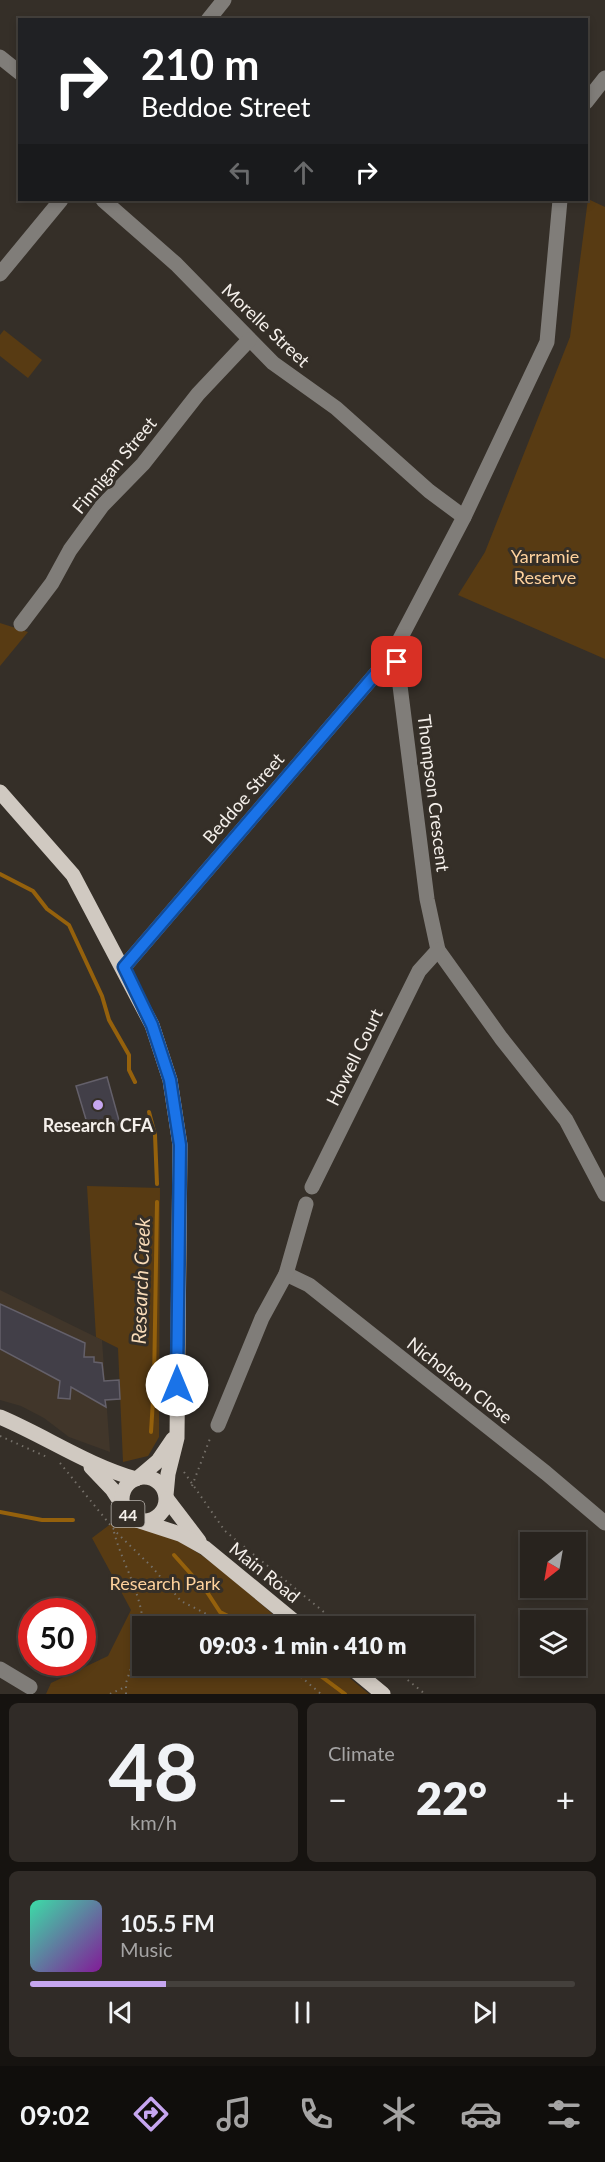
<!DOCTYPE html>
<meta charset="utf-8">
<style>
:root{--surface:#28231e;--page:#302b27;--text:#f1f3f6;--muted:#a5a4a4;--line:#44403c;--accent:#c6a6f0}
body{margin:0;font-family:Lato,sans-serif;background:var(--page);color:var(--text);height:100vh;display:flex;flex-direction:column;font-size:22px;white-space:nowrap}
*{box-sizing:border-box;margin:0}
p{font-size:20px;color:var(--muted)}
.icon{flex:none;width:33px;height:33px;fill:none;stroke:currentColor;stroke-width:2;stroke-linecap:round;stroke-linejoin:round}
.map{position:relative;height:1694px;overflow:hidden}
.sheet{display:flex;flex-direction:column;gap:9px;padding:9px;background:#161310;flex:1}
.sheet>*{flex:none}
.banner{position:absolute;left:18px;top:18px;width:570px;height:183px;border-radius:0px;box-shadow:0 3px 9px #0003,0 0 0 2px var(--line);background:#202124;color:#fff;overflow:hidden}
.needle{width:39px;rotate:211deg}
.fabs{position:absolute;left:520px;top:1532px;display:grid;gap:12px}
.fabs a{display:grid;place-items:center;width:66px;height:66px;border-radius:0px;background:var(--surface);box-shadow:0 3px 9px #0003,0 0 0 2px var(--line);font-size:30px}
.speed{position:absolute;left:18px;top:1598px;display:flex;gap:12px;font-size:30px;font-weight:700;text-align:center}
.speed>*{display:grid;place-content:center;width:78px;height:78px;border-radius:50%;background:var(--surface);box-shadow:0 3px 9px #0003,0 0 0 2px var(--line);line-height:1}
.speed .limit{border:9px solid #d22;background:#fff;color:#111}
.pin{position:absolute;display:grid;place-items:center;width:51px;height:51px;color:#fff;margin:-26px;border-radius:12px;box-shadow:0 3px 9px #0006}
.me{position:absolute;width:66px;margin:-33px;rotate:0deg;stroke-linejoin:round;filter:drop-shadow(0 0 4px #0008)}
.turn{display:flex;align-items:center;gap:21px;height:126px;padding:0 24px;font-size:27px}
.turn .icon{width:78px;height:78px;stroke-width:2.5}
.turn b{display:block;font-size:42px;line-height:51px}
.lanes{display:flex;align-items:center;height:57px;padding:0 24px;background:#0003;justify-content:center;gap:30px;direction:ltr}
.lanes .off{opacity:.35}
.big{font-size:45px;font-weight:800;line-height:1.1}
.sheet .tile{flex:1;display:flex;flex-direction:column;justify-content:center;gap:9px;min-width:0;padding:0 21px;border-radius:9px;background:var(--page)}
.sheet .dial{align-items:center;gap:0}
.dial b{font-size:78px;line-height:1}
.song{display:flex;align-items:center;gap:18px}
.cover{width:72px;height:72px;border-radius:9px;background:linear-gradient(135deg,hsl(160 70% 55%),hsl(290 70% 35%))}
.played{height:6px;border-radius:3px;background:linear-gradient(90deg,var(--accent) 25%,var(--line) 25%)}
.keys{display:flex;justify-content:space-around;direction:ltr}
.heat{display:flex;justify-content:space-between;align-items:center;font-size:33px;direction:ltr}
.sheet .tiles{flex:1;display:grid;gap:9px;grid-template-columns:1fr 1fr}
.tile:last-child{grid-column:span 2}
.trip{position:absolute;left:132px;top:1616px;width:342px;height:60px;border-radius:0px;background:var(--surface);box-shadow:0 3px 9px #0003,0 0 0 2px var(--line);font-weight:800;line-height:60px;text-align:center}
.dock{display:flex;height:96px;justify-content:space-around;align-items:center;background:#100e0c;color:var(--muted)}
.dock .icon{width:42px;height:42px}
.dock .on{color:var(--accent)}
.dock b{font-size:27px;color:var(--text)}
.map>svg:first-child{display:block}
.built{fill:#41362a}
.green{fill:#583b13}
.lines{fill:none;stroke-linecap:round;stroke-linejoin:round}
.stream{stroke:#95610c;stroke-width:4}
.building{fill:#423f48;stroke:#64606a;stroke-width:1.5}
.path{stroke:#757069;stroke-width:2;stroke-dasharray:1.5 4.5;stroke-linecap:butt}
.minor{stroke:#807d79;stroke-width:15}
.major{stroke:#d0c9c1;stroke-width:15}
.route-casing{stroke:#114b97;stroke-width:15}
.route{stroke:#1a73e8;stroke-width:10}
.poi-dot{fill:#c6a6f0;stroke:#352f28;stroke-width:2}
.labels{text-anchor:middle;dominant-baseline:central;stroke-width:6;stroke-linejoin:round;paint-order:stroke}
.shield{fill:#352f28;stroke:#bbb6b0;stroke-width:1.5}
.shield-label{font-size:16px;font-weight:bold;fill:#f5f0eb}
.street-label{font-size:18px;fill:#f5f0eb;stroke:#352f28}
.park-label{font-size:18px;fill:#ffd29d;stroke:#352f28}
.poi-label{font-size:18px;font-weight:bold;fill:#f5f0eb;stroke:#352f28}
.water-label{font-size:20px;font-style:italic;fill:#f7dab7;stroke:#352f28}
</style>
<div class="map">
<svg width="605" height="1694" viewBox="0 0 605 1694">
<rect width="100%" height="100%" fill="#352f28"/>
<path class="built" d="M 0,1290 L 102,1340 L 110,1452 L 69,1437 L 44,1418 L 21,1406 L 0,1400 Z"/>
<g class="green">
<path d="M 588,199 L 605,207 L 605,659 L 458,595 L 485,552 L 570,337 Z"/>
<path d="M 4,330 L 42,360 L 28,378 L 0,356 L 0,335 Z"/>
<path d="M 0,623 L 28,632 L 0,666 Z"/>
<path d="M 87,1186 L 160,1188 L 159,1437 L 148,1456 L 123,1462 L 118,1348 L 96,1337 Z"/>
<path d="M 120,1517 C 132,1531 153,1530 170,1537 C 213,1557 250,1596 287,1626 L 142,1626 L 142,1665 L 334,1665 L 369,1694 L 46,1694 L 51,1683 L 108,1656 L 131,1610 L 92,1538 Z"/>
</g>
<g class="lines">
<g class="stream">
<path d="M 0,874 L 33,891 L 47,909 L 69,925 L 102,996 L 109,1020 L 129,1055 L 129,1070 L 135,1082"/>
<path d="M 149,1112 L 155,1135 L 157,1184"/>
<path d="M 151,1432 L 154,1384 L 157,1202"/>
<path d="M 0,1512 L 42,1520 L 73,1520"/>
<path d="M 174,1555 L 207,1592 L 220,1612 L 248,1626"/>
<path d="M 306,1665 L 345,1694"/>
</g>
</g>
<g class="building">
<path d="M 107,1077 L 120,1124 L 90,1133 L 76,1086 Z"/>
<path d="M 0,1304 L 85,1343 L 84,1357 L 94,1357 L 94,1362 L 102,1363 L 104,1381 L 119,1380 L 120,1399 L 105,1400 L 106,1407 L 71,1387 L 70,1399 L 58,1398 L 60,1381 L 0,1349 Z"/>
</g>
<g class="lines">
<g class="path">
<path d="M 0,1436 L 47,1457"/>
<path d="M 60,1463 L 116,1532 L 152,1567 L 181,1601 L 230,1626"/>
<path d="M 184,1472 L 225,1531 L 341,1626"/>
<path d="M 192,1486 L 211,1436"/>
<path d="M 114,1532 C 122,1563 142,1594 143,1626"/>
<path d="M 287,1665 L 321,1694"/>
<path d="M 389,1665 L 425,1694"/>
<path d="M 110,1694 L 125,1687"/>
<path d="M 126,1694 L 126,1683 L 142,1635"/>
</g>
<g class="minor">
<path d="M 208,20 L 224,0"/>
<path d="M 0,57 L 20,73"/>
<path d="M 586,102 L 605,78"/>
<path d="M 103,200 L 176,264 L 273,363 L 336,408 L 429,491 L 464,517"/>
<path d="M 560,200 L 547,342 L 464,517 L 400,639 L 397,662 L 427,899 L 438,950 L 501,1038 L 566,1120 L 605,1194"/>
<path d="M 0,274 L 61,200"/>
<path d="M 21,624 L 52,583 L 70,550 L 102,506 L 143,464 L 198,394 L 249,340"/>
<path d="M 124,967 L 379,670 L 397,662"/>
<path d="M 312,1187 L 419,971 L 438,950"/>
<path d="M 286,1274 L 309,1285 L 546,1473 L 605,1523"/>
<path d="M 218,1425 L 262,1318 L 286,1274 L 306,1204"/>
<path d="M 0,1669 L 30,1687"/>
</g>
<g class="major">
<path d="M 0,792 L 73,875 L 152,1025 L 170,1080 L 180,1145 L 177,1438 L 168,1474 L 166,1495"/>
<path d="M 0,1417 C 47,1437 87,1465 136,1479"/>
<path d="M 91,1467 L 112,1489 L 123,1506"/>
<circle cx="144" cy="1499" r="22"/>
<path d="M 138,1478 L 158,1461 L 173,1439"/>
<path d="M 167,1499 L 199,1541"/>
<path d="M 140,1521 L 180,1534 L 205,1548 L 300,1626"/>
<path d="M 348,1665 L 383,1694"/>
</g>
</g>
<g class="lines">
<g class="route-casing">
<path id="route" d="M 177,1385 L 180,1145 L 170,1080 L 152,1025 L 124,967 L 379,670 L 397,662"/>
</g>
<use href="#route" class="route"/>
</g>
<circle class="poi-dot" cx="98" cy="1105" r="6"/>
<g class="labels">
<rect class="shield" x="111.5" y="1501" width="33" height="26" rx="4.5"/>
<g class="shield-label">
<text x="128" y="1514">44</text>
</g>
<g class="street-label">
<text transform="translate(266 325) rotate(43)">Morelle Street</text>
<text transform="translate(114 465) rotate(-50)">Finnigan Street</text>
<text transform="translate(434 793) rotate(83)">Thompson Crescent</text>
<text transform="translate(243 798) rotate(-49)">Beddoe Street</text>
<text transform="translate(354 1057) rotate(-64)">Howell Court</text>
<text transform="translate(460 1380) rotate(38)">Nicholson Close</text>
<text transform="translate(265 1572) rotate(39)">Main Road</text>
</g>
<g class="park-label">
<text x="545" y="556">Yarramie<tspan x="545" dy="21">Reserve</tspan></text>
<text x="165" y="1583">Research Park</text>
</g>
<g class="poi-label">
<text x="98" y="1125">Research CFA</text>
</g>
<g class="water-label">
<text transform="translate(140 1281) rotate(-88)">Research Creek</text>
</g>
</g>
</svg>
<div class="fabs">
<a><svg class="needle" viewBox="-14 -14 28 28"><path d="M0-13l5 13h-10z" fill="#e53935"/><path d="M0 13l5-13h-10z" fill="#a5a4a4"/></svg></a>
<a><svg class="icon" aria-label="layers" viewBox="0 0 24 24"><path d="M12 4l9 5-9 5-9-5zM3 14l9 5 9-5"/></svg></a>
</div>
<div class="speed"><div class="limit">50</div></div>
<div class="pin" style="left:397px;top:662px;background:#d93025"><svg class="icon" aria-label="arrive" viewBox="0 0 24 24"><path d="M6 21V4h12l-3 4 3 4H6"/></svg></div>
<svg class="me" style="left:177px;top:1385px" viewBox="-20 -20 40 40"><circle r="19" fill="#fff"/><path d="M0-13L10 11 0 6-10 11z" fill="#1a73e8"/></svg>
<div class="trip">09:03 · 1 min · 410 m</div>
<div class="banner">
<div class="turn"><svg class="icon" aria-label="right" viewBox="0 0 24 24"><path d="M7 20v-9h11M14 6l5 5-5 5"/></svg><div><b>210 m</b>Beddoe Street</div></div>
<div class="lanes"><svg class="icon off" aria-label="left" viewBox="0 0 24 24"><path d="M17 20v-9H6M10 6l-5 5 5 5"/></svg><svg class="icon off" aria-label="ahead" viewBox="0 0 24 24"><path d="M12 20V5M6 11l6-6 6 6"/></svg><svg class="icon" aria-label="right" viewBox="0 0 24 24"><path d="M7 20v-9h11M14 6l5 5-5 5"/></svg></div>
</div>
</div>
<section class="sheet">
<div class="tiles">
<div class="tile dial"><b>48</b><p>km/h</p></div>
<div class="tile"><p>Climate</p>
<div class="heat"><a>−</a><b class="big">22°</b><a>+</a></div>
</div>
<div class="tile">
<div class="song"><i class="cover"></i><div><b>105.5 FM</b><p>Music</p></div></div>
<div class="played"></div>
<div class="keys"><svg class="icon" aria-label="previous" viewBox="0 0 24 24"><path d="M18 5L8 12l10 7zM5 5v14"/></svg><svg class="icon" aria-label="pause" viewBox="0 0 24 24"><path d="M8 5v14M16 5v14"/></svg><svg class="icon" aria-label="next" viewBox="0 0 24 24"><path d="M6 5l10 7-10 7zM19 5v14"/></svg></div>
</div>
</div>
</section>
<nav class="dock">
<b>09:02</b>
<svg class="icon on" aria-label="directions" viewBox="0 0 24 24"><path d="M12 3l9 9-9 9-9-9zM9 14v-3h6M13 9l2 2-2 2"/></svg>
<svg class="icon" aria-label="music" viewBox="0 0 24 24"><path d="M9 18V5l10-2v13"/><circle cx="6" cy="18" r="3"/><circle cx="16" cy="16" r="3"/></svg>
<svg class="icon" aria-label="phone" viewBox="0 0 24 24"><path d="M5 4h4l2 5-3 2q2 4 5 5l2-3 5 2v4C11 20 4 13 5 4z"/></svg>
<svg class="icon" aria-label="climate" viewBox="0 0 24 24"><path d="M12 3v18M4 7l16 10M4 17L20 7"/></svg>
<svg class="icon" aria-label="car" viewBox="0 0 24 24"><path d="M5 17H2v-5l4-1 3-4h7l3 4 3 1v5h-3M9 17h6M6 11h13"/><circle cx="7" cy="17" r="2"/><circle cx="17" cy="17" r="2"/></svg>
<svg class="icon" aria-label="filters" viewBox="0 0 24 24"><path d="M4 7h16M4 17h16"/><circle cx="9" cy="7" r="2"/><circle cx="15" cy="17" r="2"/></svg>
</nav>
